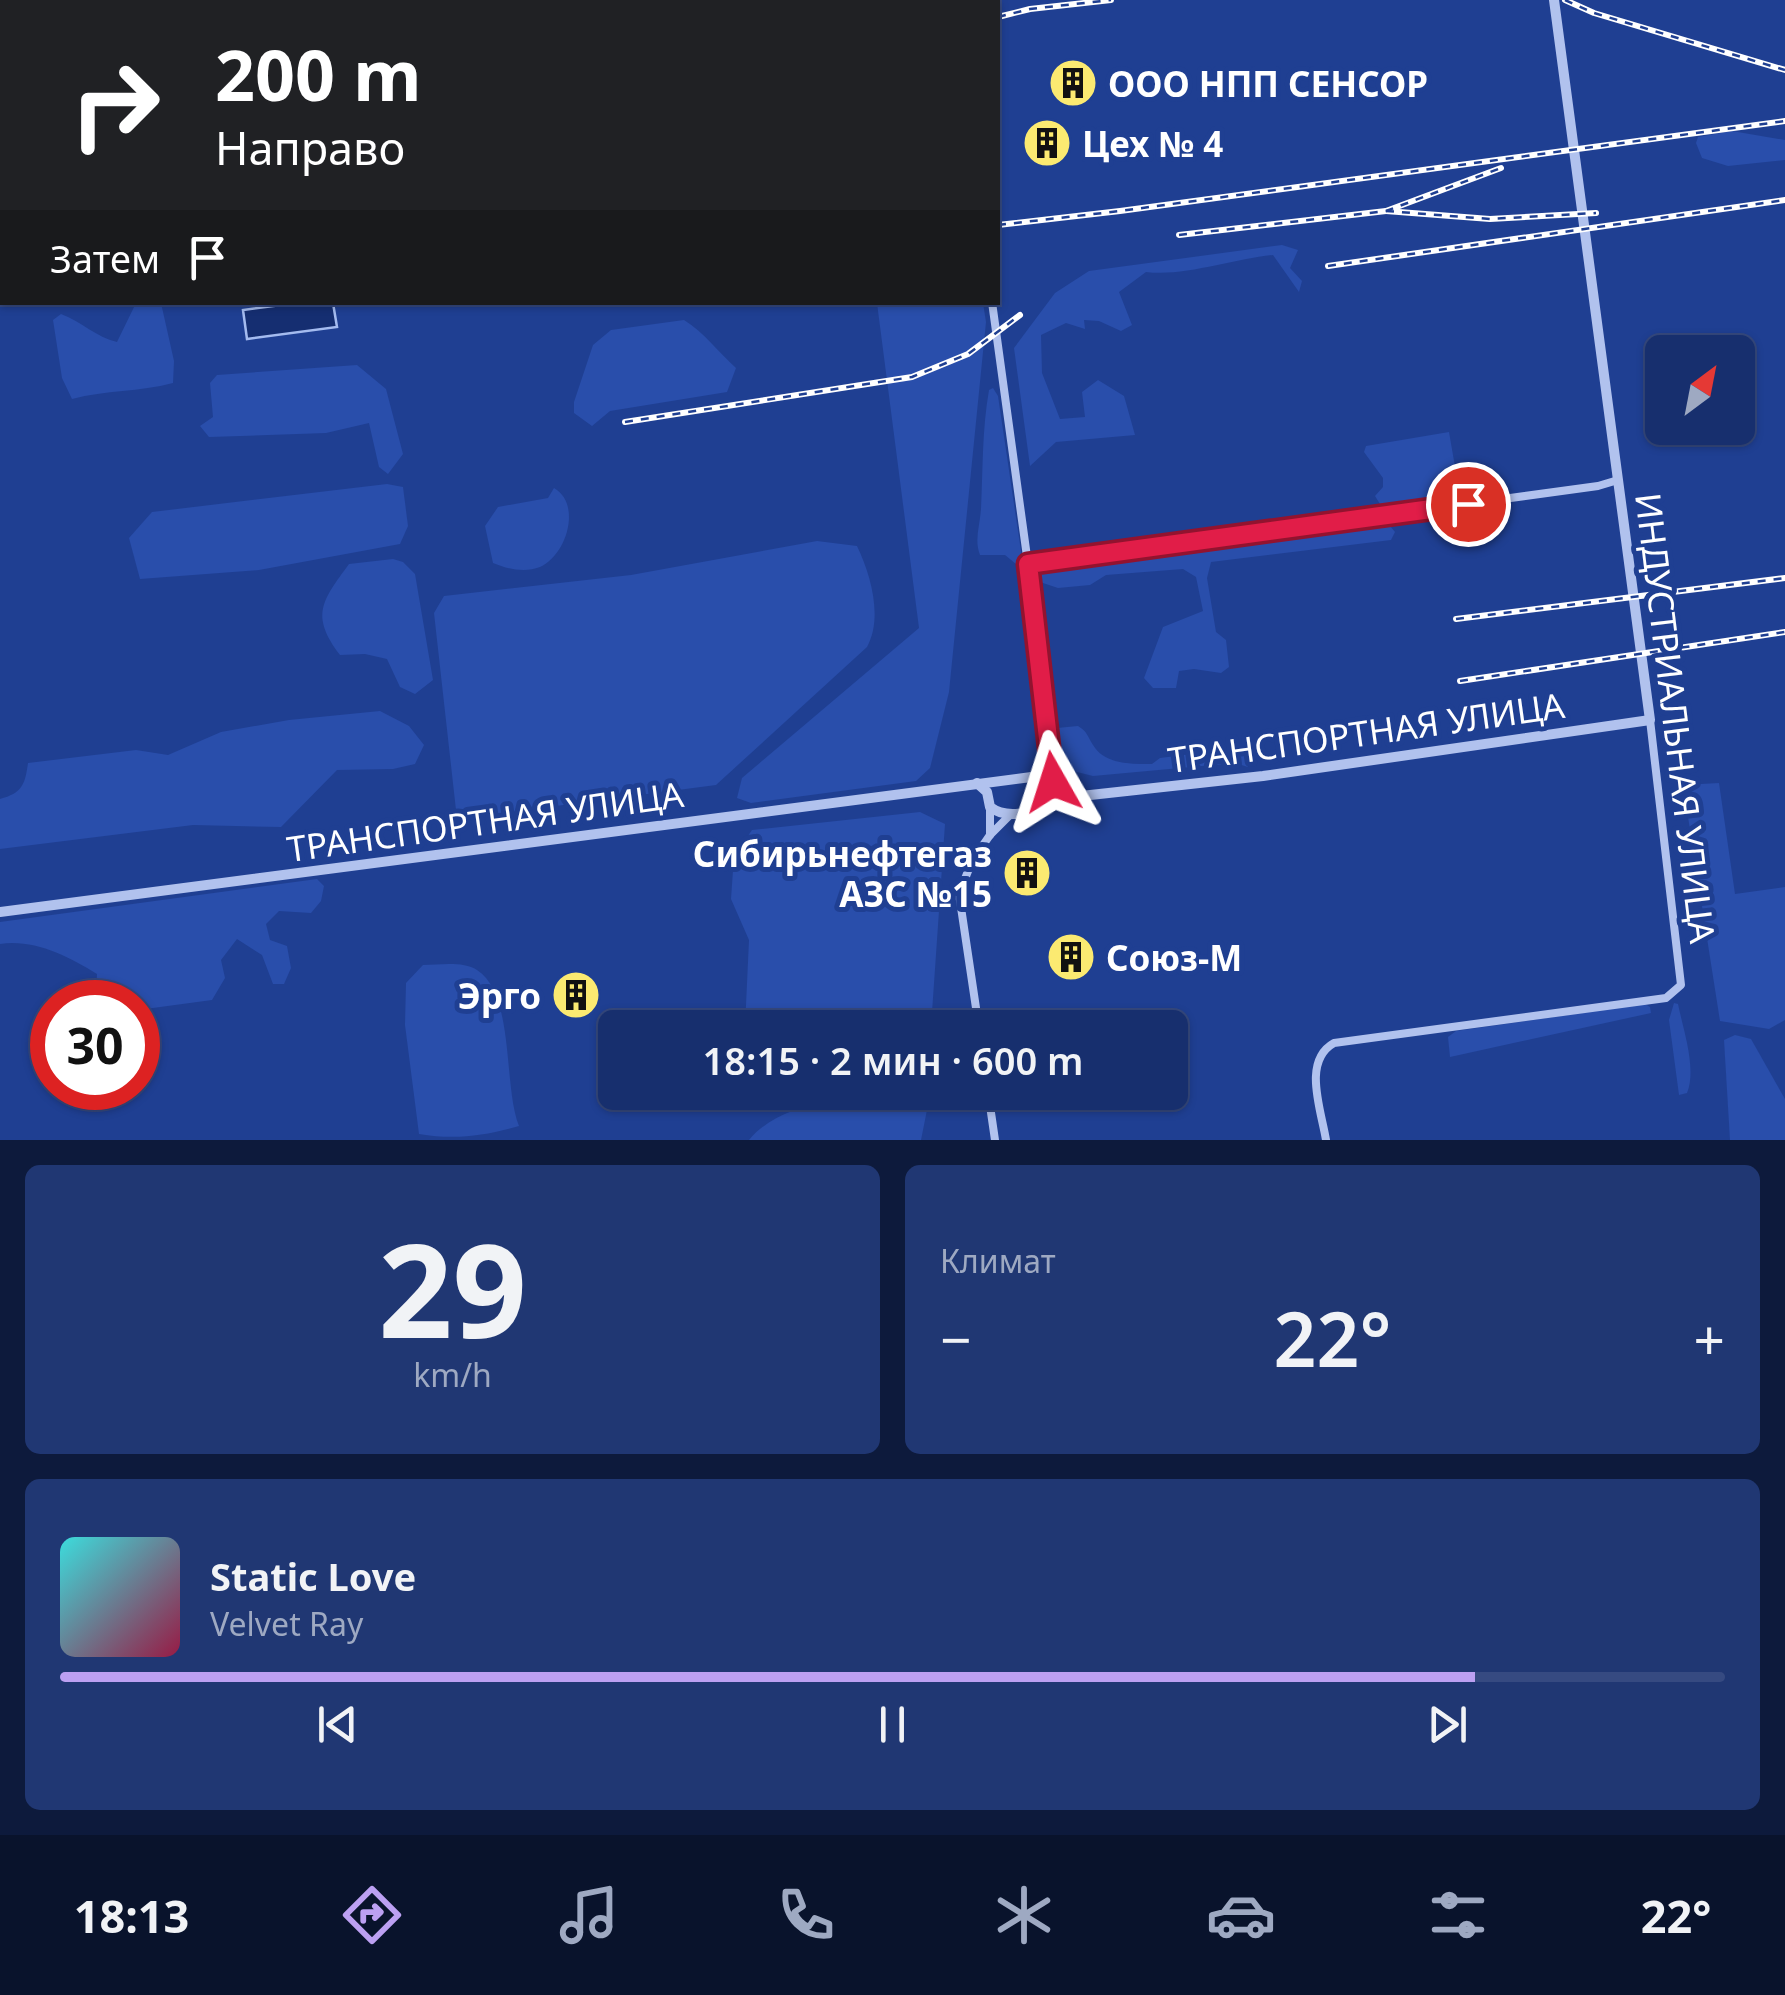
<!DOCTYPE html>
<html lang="ru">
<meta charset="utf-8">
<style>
:root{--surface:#172f6e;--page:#203773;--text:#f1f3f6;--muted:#9ea9c2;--line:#364a81;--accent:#bca0f2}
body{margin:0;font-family:"Noto Sans",sans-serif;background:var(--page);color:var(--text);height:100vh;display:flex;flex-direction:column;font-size:38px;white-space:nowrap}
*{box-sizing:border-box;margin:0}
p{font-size:32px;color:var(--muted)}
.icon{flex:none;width:55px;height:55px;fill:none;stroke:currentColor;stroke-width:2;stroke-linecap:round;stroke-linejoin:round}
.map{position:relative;height:1140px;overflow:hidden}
.sheet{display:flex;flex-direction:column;gap:25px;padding:25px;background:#0d1a3c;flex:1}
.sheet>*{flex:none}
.guide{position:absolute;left:0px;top:0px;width:1000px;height:305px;box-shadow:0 2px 8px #0004,0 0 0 2px var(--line);background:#202124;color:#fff;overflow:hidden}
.needle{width:65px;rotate:32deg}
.buttons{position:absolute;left:1645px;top:335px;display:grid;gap:20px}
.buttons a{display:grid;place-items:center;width:110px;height:110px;border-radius:15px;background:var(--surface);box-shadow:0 2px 8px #0004,0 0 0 2px var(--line);font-size:50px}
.speed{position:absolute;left:30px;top:980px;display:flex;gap:20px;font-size:50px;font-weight:700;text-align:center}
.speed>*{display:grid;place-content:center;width:130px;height:130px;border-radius:50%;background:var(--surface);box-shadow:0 2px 8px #0004,0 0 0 2px var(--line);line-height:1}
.speed .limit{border:15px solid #d22;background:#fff;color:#111}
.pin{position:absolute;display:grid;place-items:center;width:85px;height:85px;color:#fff;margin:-42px;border:5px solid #fff;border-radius:50%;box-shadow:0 2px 10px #0007}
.me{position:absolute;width:110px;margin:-55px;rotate:354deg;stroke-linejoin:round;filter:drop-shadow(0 0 8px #0008)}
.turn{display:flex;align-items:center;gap:35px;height:210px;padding:0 50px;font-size:45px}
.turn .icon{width:130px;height:130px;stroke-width:2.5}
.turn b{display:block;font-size:70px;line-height:85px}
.then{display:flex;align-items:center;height:95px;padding:0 50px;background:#0003;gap:20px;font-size:38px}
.big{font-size:75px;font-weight:600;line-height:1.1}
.sheet .card{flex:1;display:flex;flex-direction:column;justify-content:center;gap:15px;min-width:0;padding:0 35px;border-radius:15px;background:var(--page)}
.sheet .dial{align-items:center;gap:0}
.dial b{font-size:130px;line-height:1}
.song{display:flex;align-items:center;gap:30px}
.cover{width:120px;height:120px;border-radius:15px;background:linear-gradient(135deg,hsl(180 70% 55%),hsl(340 70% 35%))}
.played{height:10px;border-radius:5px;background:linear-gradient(90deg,var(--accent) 85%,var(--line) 85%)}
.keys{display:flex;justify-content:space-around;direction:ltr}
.heat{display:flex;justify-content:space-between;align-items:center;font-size:55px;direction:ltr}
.sheet .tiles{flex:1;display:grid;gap:25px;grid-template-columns:1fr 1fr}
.card:last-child{grid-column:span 2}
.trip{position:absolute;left:598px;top:1010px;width:590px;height:100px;border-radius:15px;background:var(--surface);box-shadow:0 2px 8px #0004,0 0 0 2px var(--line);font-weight:600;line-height:100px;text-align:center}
.menu{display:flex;height:160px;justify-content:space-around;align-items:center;background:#09132c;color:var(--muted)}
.menu .icon{width:70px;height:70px}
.menu .selected{color:var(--accent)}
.menu b{font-size:45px;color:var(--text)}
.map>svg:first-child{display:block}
.green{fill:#294eab}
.water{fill:#152e71;stroke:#a4bbef;stroke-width:2.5}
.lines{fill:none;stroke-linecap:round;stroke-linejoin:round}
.minor{stroke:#b1c2ee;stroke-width:8}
.tertiary{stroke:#b1c2ee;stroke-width:10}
.rail-casing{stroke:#fff;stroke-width:6}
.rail{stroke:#1f3f92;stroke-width:2.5;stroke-dasharray:8;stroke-linecap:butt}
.route-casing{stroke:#92132f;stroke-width:25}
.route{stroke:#e11d48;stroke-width:18}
.labels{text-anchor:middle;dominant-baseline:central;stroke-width:10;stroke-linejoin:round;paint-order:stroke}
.poi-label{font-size:35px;font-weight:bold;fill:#fff;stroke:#1f3f92;text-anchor:start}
.street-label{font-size:35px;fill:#fff;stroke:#1f3f92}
</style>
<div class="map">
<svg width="1785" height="1140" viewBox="0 0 1785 1140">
<rect width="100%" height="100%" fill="#1f3f92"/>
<g class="green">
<path d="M 1732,131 L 1785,140 L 1785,160 L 1728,166 L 1702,158 L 1696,143 L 1698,137 Z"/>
<path d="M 1282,245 L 1298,250 L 1290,268 L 1302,281 L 1299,292 L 1273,255 C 1234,259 1183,277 1146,272 L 1119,292 L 1132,325 L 1121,331 L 1099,321 L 1084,320 L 1085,329 L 1066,323 L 1041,335 L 1042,373 L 1060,419 L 1085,417 L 1082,392 L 1098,380 L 1124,396 L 1135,435 L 1056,442 L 1030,466 L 1014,348 L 1055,293 L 1089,271 Z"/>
<path d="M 136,303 L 161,303 L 174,361 L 173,383 C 139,392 106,390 72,399 L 62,378 L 53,320 L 61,314 C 82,322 96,337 117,342 Z"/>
<path d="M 877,303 L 983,303 L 986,322 L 949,692 L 930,768 L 916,781 L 751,803 L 737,798 L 742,778 L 919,628 Z"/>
<path d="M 684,320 C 704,332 719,353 736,368 L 727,392 L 610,411 L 592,426 L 574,413 L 574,402 L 593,345 L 611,330 Z"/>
<path d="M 357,365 L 386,389 L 403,454 L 388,474 L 379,467 L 369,423 L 326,433 L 209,437 L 200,426 L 213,417 L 210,383 L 217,375 Z"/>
<path d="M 993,388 L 998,396 L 1022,558 L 1016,564 L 1005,555 L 980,555 C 974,540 980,525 981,509 C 983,468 982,430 989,390 Z"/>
<path d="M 1449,432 L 1458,484 L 1479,483 L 1481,486 L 1477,492 L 1380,504 L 1375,496 L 1383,487 L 1383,478 L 1364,452 L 1366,446 Z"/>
<path d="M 387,484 L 403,487 L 408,526 L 400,544 L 259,570 L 140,579 L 129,538 L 152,512 Z"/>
<path d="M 554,488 C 582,504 567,555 540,567 C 525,573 507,569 493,563 L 485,526 L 498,507 L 548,498 Z"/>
<path d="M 1386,521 L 1395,532 L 1391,540 L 1211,562 L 1207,578 L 1216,632 L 1226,640 L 1229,667 L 1221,673 L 1194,669 L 1179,671 L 1176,688 L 1153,688 L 1144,678 L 1163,627 L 1203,611 L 1196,577 L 1183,569 L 1106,575 L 1090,585 L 1058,588 L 1037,581 L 1036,570 Z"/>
<path d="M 817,541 L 857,546 C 871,575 883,618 867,647 L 716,785 L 457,819 L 434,613 L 444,596 L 631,575 Z"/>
<path d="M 393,559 L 403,562 L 415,574 L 433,680 L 415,694 L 400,687 L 387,659 L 365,654 L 340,655 C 310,615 322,601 349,564 Z"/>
<path d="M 380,711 L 409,726 L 424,745 L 415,764 L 393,769 L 337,770 L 281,827 L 193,825 L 0,849 L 0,799 C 22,793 25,785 28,763 L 136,750 L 168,755 L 221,732 L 289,720 Z"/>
<path d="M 1078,726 C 1088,732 1087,736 1093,745 C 1105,765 1132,764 1152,764 L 1160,758 L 1239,748 L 1246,751 L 1248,767 L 1235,763 L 1093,776 L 1073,771 L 1061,749 L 1057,728 Z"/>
<path d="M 1719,783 L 1735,894 L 1785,887 L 1785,1020 L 1769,1029 L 1720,1021 L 1683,785 Z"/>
<path d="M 920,812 L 945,824 L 931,1027 L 745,1027 L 749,940 L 731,899 L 734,856 L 752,830 Z"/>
<path d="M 317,879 L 324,886 L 321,901 L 311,913 L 279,911 L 266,924 L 270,940 L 287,946 L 291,968 L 284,984 L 273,984 L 262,955 L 237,939 L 221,960 L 225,978 L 212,1000 L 138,1010 L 138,1002 L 87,1002 L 96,992 L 97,974 C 68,956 34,939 0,944 L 0,922 Z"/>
<path d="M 423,965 C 440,965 463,961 477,970 C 515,994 503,1086 519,1126 C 485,1136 455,1140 419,1134 L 405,1025 L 406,983 Z"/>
<path d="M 1674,1003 L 1678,1004 C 1683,1029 1697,1069 1687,1093 L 1679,1095 L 1669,1020 Z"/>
<path d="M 1645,1004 L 1650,1007 L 1651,1013 L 1450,1057 L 1448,1037 L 1456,1031 Z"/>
<path d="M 1735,1035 L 1751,1039 L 1785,1099 L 1785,1140 L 1730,1140 L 1724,1040 Z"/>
<path d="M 893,1092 L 930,1095 L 921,1140 L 749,1140 C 781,1101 845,1100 893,1092 Z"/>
</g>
<path class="water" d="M 297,303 L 333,303 L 337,327 L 247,339 L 243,310 Z"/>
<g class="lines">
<g class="minor">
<path d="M 955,0 L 955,2"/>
<path d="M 992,302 L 1028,564 L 1054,799"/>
<path d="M 1028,564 L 1598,486 L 1618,480"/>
<path d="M 990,835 L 990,807"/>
<path d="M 979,1028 L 959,894 L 972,861 L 990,835 L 1010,815"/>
<path d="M 988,1092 L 995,1140"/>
<path d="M 1326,1140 C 1321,1109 1302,1061 1334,1043 L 1666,998 L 1681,985 L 1650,720"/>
</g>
<g class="tertiary">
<path d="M 977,783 L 987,792 L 990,807 C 1007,820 1038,813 1054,799 L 1263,776 L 1650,720 L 1554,0"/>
<path d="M 0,912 L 1039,776 L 1082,793"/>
</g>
<g class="rail-casing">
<g id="rail">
<path d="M 1565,0 L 1594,13 L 1785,70"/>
<path d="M 998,17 L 1030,9 L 1111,0"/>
<path d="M 1386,211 L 1490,219 L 1596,213"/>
<path d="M 998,225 L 1120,211 L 1785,121"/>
<path d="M 1179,235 L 1386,211 L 1501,168"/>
<path d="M 1328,266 L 1785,200"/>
<path d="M 625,422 L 912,377 L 968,354 L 1020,315"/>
<path d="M 1456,619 L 1785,578"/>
<path d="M 1460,681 L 1785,632"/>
</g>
</g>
<use href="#rail" class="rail"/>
</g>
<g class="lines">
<g class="route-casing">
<path id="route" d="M 1053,782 L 1028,564 L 1468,504"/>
</g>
<use href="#route" class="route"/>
</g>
<defs>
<g id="building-disc" transform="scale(2.5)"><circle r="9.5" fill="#fbea71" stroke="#1f3f92"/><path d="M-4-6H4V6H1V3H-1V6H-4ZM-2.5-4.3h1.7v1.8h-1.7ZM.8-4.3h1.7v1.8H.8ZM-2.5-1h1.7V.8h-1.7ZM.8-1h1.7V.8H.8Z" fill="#111"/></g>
</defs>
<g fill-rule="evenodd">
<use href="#building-disc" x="1073" y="83"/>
<use href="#building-disc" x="1047" y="143"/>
<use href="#building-disc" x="1027" y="873"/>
<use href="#building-disc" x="1071" y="957"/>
<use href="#building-disc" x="576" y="995"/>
</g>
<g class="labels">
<g class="poi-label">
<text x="1108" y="83">ООО НПП СЕНСОР</text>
<text x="1082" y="143">Цех № 4</text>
<text x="992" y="853" text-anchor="end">Сибирьнефтегаз<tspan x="992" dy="40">АЗС №15</tspan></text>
<text x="1106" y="957">Союз-М</text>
<text x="541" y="995" text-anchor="end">Эрго</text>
</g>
<g class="street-label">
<text transform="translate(1676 718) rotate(83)">ИНДУСТРИАЛЬНАЯ УЛИЦА</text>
<text transform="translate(1366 732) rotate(-8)">ТРАНСПОРТНАЯ УЛИЦА</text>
<text transform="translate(485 821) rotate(-8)">ТРАНСПОРТНАЯ УЛИЦА</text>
</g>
</g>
</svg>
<div class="buttons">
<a><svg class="needle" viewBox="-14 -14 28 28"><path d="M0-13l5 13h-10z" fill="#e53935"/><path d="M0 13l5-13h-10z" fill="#9ea9c2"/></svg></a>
</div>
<div class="speed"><div class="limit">30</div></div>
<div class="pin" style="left:1468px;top:504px;background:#d93025"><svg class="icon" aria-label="arrive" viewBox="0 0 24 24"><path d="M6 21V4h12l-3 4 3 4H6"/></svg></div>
<svg class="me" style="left:1053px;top:782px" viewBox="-20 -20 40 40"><path d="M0-17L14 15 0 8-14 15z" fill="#e11d48" stroke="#fff" stroke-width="4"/></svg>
<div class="trip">18:15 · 2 мин · 600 m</div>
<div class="guide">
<div class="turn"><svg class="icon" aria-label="right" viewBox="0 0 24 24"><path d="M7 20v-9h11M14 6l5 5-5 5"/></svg><div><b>200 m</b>Направо</div></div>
<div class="then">Затем<svg class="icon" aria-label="arrive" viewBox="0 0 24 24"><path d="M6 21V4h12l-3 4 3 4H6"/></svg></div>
</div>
</div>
<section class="sheet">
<div class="tiles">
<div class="card dial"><b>29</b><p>km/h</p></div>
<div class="card"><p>Климат</p>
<div class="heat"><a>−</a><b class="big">22°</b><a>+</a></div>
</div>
<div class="card">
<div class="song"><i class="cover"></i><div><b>Static Love</b><p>Velvet Ray</p></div></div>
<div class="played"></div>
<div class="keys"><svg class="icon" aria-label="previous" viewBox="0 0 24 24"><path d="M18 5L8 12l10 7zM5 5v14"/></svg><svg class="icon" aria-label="pause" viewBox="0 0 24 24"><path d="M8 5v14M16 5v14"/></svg><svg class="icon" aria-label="next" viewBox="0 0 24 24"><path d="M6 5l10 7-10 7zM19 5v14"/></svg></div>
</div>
</div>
</section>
<nav class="menu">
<b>18:13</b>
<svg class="icon selected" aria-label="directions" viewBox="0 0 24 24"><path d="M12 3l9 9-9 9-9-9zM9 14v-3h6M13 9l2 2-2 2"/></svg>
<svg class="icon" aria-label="music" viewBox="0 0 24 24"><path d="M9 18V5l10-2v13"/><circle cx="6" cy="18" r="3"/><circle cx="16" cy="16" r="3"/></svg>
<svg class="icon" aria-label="phone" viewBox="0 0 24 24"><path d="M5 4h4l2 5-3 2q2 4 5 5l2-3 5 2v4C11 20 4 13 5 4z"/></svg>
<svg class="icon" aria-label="climate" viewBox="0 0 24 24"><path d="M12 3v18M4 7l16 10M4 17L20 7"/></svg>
<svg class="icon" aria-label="car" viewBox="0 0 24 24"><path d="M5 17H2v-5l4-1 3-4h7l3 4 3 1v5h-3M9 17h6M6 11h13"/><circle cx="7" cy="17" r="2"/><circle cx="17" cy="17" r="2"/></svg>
<svg class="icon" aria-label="filters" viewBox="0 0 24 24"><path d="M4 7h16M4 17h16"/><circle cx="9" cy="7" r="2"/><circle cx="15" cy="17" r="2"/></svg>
<b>22°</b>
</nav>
